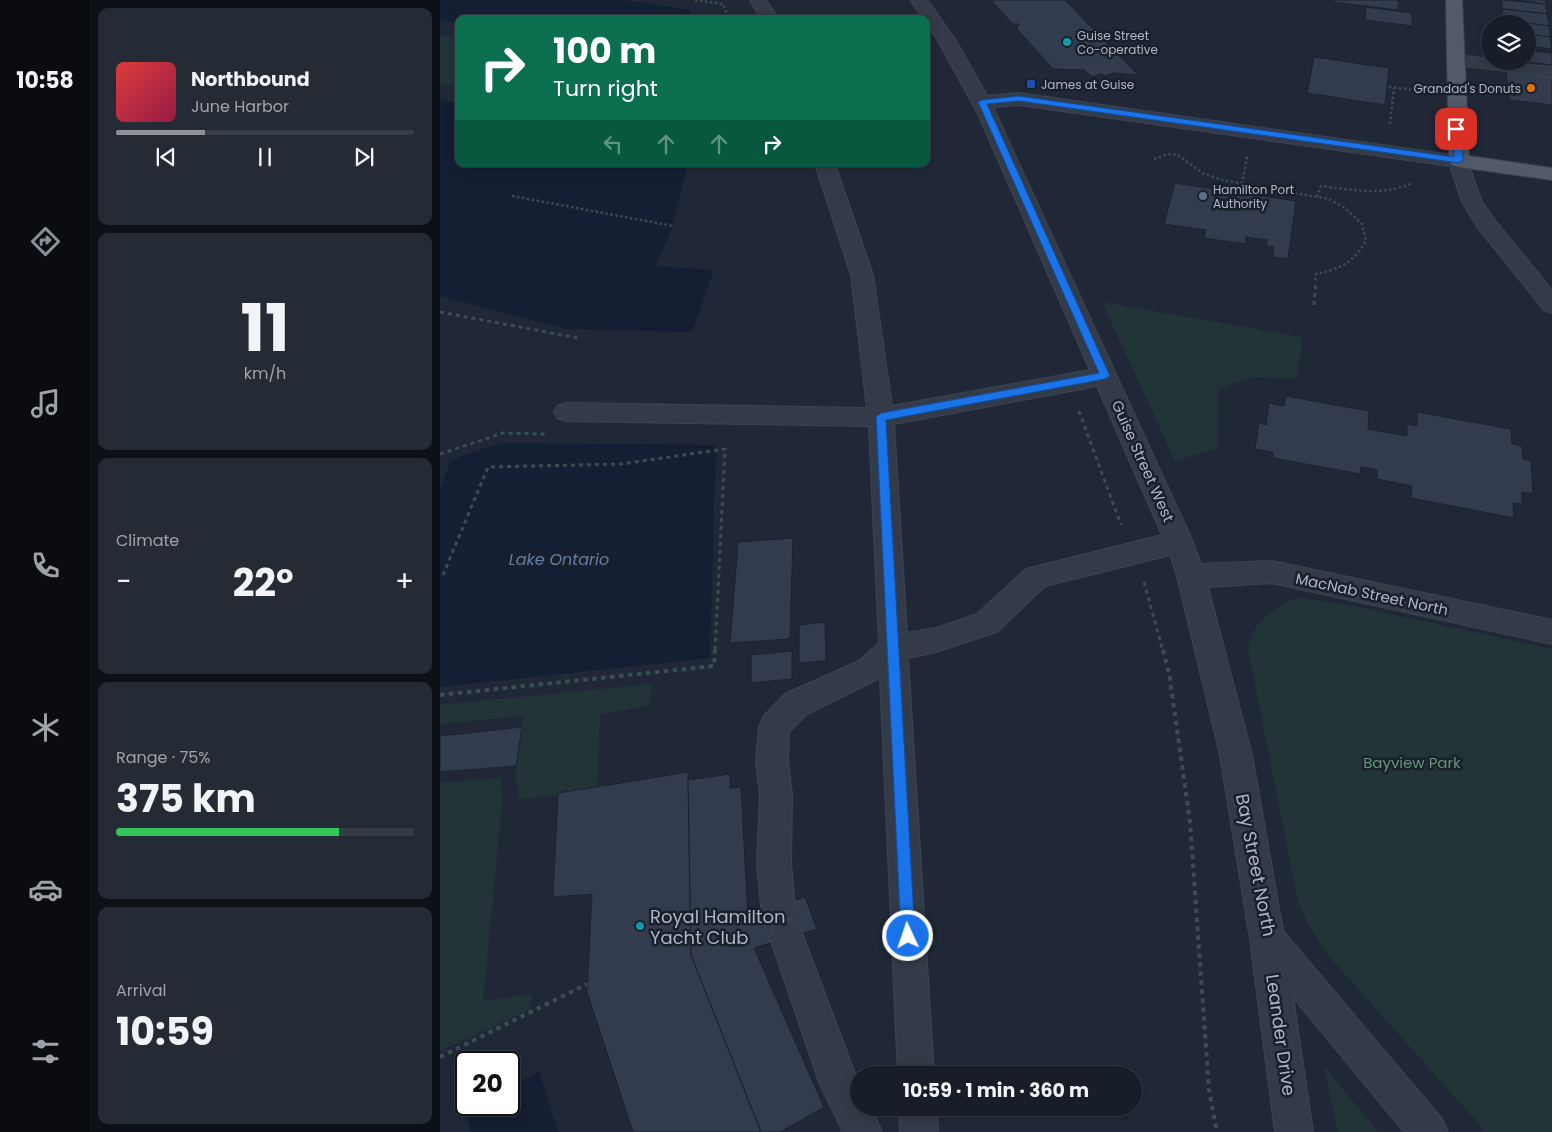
<!DOCTYPE html>
<meta charset="utf-8">
<style>
:root{--surface:#181e29;--page:#252b35;--text:#f1f3f6;--muted:#9fa2a8;--line:#363c46;--accent:#8c9099}
body{margin:0;font-family:Poppins,sans-serif;background:var(--page);color:var(--text);height:100vh;display:flex;flex-direction:column;font-size:19px;white-space:nowrap}
*{box-sizing:border-box;margin:0}
p{font-size:16px;color:var(--muted)}
.icon{flex:none;width:28px;height:28px;fill:none;stroke:currentColor;stroke-width:2;stroke-linecap:round;stroke-linejoin:round}
.map{position:relative;flex:1;overflow:hidden}
.panel{display:flex;flex-direction:column;gap:8px;padding:8px;background:#0d1017;width:350px}
.panel>*{flex:none}
.top-card{position:absolute;left:15px;top:15px;width:475px;height:152px;border-radius:10px;box-shadow:0 2px 12px #0003,0 0 0 1px var(--line);background:#0b6e4f;color:#fff;overflow:hidden}
.tools{position:absolute;left:1041px;top:15px;display:grid;gap:10px}
.tools a{display:grid;place-items:center;width:55px;height:55px;border-radius:50%;background:var(--surface);box-shadow:0 2px 12px #0003,0 0 0 1px var(--line);font-size:25px}
.speed{position:absolute;left:15px;top:1051px;display:flex;gap:10px;font-size:25px;font-weight:700;text-align:center}
.speed>*{display:grid;place-content:center;width:65px;height:65px;border-radius:50%;background:var(--surface);box-shadow:0 2px 12px #0003,0 0 0 1px var(--line);line-height:1}
.speed .limit{border:2px solid #111;border-radius:8px;background:#fff;color:#111}
.pin{position:absolute;display:grid;place-items:center;width:42px;height:42px;color:#fff;margin:-21px;border-radius:10px;box-shadow:0 2px 8px #0006}
.me{position:absolute;width:55px;margin:-28px;rotate:357deg;stroke-linejoin:round;filter:drop-shadow(0 0 4px #0008)}
.turn{display:flex;align-items:center;gap:18px;height:105px;padding:0 15px;font-size:22px}
.turn .icon{width:65px;height:65px;stroke-width:2.5}
.turn b{display:block;font-size:35px;line-height:42px}
.lanes{display:flex;align-items:center;height:48px;padding:0 15px;background:#0003;justify-content:center;gap:25px;direction:ltr}
.lanes .off{opacity:.35}
.big{font-size:38px;font-weight:700;line-height:1.1}
.panel .widget{flex:1;display:flex;flex-direction:column;justify-content:center;gap:8px;min-width:0;padding:0 18px;border-radius:10px;background:var(--page)}
.panel .dial{align-items:center;gap:0}
.dial b{font-size:65px;line-height:1}
.song{display:flex;align-items:center;gap:15px}
.cover{width:60px;height:60px;border-radius:8px;background:linear-gradient(135deg,hsl(0 70% 55%),hsl(340 70% 35%))}
.played{height:5px;border-radius:2px;background:linear-gradient(90deg,var(--accent) 30%,var(--line) 30%)}
.keys{display:flex;justify-content:space-around;direction:ltr}
.heat{display:flex;justify-content:space-between;align-items:center;font-size:28px;direction:ltr}
.charge{height:8px;border-radius:4px;background:linear-gradient(90deg,#34c759 75%,var(--line) 0)}
.trip{position:absolute;left:410px;top:1066px;width:292px;height:50px;border-radius:25px;background:var(--surface);box-shadow:0 2px 12px #0003,0 0 0 1px var(--line);font-weight:700;line-height:50px;text-align:center}
main{display:flex;flex:1;min-height:0}
.menu{display:flex;flex-direction:column;width:90px;justify-content:space-around;align-items:center;background:#0a0c10;color:var(--muted)}
.menu .icon{width:35px;height:35px}
.menu .on{color:var(--accent)}
.menu b{font-size:22px;color:var(--text)}
.map>svg:first-child{display:block}
.green{fill:#223438}
.water{fill:#141f34}
.building{fill:#323c4e;stroke:#1b222e}
.lines{fill:none;stroke-linecap:round;stroke-linejoin:round}
.minor-casing{stroke:#3d4451;stroke-width:2}
.major-casing{stroke:#3d4451;stroke-width:2}
.path-far2{stroke:#3b4d51;stroke-width:2.5;stroke-dasharray:2.5 2.5;stroke-linecap:butt}
.path-far1{stroke:#3b4d51;stroke-width:3;stroke-dasharray:4 4;stroke-linecap:butt}
.path{stroke:#3b4d51;stroke-width:4;stroke-dasharray:4.5 4.5;stroke-linecap:butt}
.minor{fill:#343b48;fill-rule:evenodd}
.major{fill:#525968;fill-rule:evenodd}
.route{fill:#1a73e8;stroke:#114b97}
.culture-dot{fill:#0f9aa8;stroke:#19202c;stroke-width:2}
.transit-dot{fill:#1a4fb4;stroke:#19202c;stroke-width:2}
.food-dot{fill:#e8710a;stroke:#19202c;stroke-width:2}
.service-dot{fill:#5c6f8a;stroke:#19202c;stroke-width:2}
.labels{text-anchor:middle;dominant-baseline:central;stroke-width:5;stroke-linejoin:round;paint-order:stroke}
.far-poi-label{font-size:12px;fill:#aeb5c5;stroke:#19202c;text-anchor:start}
.street-label{font-size:15px;fill:#aeb5c5;stroke:#19202c}
.park-label{font-size:15px;fill:#669575;stroke:#19202c}
.water-label{font-size:16px;font-style:italic;fill:#677ca4;stroke:#19202c}
.near-street-label{font-size:18px;fill:#aeb5c5;stroke:#19202c}
.near-poi-label{font-size:18px;fill:#aeb5c5;stroke:#19202c;text-anchor:start}
</style>
<main>
<nav class="menu">
<b>10:58</b>
<svg class="icon on" aria-label="directions" viewBox="0 0 24 24"><path d="M12 3l9 9-9 9-9-9zM9 14v-3h6M13 9l2 2-2 2"/></svg>
<svg class="icon" aria-label="music" viewBox="0 0 24 24"><path d="M9 18V5l10-2v13"/><circle cx="6" cy="18" r="3"/><circle cx="16" cy="16" r="3"/></svg>
<svg class="icon" aria-label="phone" viewBox="0 0 24 24"><path d="M5 4h4l2 5-3 2q2 4 5 5l2-3 5 2v4C11 20 4 13 5 4z"/></svg>
<svg class="icon" aria-label="climate" viewBox="0 0 24 24"><path d="M12 3v18M4 7l16 10M4 17L20 7"/></svg>
<svg class="icon" aria-label="car" viewBox="0 0 24 24"><path d="M5 17H2v-5l4-1 3-4h7l3 4 3 1v5h-3M9 17h6M6 11h13"/><circle cx="7" cy="17" r="2"/><circle cx="17" cy="17" r="2"/></svg>
<svg class="icon" aria-label="filters" viewBox="0 0 24 24"><path d="M4 7h16M4 17h16"/><circle cx="9" cy="7" r="2"/><circle cx="15" cy="17" r="2"/></svg>
</nav>
<section class="panel">
<div class="widget">
<div class="song"><i class="cover"></i><div><b>Northbound</b><p>June Harbor</p></div></div>
<div class="played"></div>
<div class="keys"><svg class="icon" aria-label="previous" viewBox="0 0 24 24"><path d="M18 5L8 12l10 7zM5 5v14"/></svg><svg class="icon" aria-label="pause" viewBox="0 0 24 24"><path d="M8 5v14M16 5v14"/></svg><svg class="icon" aria-label="next" viewBox="0 0 24 24"><path d="M6 5l10 7-10 7zM19 5v14"/></svg></div>
</div>
<div class="widget dial"><b>11</b><p>km/h</p></div>
<div class="widget"><p>Climate</p>
<div class="heat"><a>−</a><b class="big">22°</b><a>+</a></div>
</div>
<div class="widget"><p>Range · 75%</p><b class="big">375 km</b><div class="charge"></div></div>
<div class="widget"><p>Arrival</p><b class="big">10:59</b></div>
</section>
<div class="map">
<svg width="1112" height="1132" viewBox="0 0 1112 1132">
<rect width="100%" height="100%" fill="#202837"/>
<g class="green">
<path d="M 0,35 L 19,38 L 19,86 L 0,84 Z"/>
<path d="M 662,302 L 862,337 L 857,379 L 814,377 L 779,388 L 778,448 L 735,461 Z"/>
<path d="M 857,597 L 922,608 L 1112,649 L 1112,1132 L 1046,1132 L 886,953 L 870,928 L 858,902 L 808,649 C 813,619 832,612 857,597 Z"/>
<path d="M 212,684 L 209,706 L 160,714 L 157,791 L 79,799 L 75,774 L 83,716 L 0,724 L 0,705 Z"/>
<path d="M 61,778 L 62,802 L 43,1001 L 92,994 L 89,1010 L 0,1051 L 0,783 Z"/>
<path d="M 884,1066 L 938,1132 L 898,1132 Z"/>
</g>
<g class="water">
<path d="M 0,0 L 184,0 L 251,10 L 247,19 L 19,19 L 19,23 L 0,20 Z"/>
<path d="M 0,100 L 19,103 L 19,164 L 248,164 L 233,226 L 216,266 L 274,270 L 252,332 L 127,329 L 0,296 Z"/>
<path d="M 60,443 L 276,445 L 270,658 L 0,687 L 0,490 L 11,460 Z"/>
<path d="M 99,1071 L 118,1132 L 31,1132 L 26,1113 L 40,1105 L 69,1105 L 69,1089 Z"/>
</g>
<g class="building">
<path d="M 551,0 L 625,0 L 654,30 L 654,35 L 659,35 L 698,75 L 674,73 L 666,76 L 661,74 L 652,77 L 644,70 L 613,69 L 577,29 L 579,24 L 573,24 Z"/>
<path d="M 893,0 L 958,0 L 958,10 L 892,2 Z"/>
<path d="M 1062,0 L 1106,4 L 1107,14 L 1062,9 Z"/>
<path d="M 1074,0 L 1106,0 L 1106,4 Z"/>
<path d="M 926,7 L 972,13 L 972,26 L 925,20 Z"/>
<path d="M 1062,9 L 1107,14 L 1109,26 L 1063,20 Z"/>
<path d="M 1063,20 L 1109,26 L 1110,37 L 1088,34 L 1088,24 L 1064,24 Z"/>
<path d="M 1088,34 L 1110,37 L 1112,49 L 1088,46 Z"/>
<path d="M 1088,46 L 1095,47 L 1096,51 L 1112,53 L 1112,65 L 1080,61 L 1088,61 Z"/>
<path d="M 874,57 L 949,68 L 945,105 L 867,93 Z"/>
<path d="M 1066,69 L 1112,75 L 1112,105 L 1069,100 Z"/>
<path d="M 735,183 L 856,201 L 848,259 L 833,257 L 834,247 L 826,246 L 827,240 L 806,237 L 805,244 L 764,238 L 766,230 L 724,224 Z"/>
<path d="M 846,396 L 929,411 L 928,429 L 967,436 L 967,424 L 977,426 L 977,412 L 1071,429 L 1072,444 L 1082,446 L 1083,459 L 1091,461 L 1093,494 L 1082,492 L 1082,504 L 1073,503 L 1074,518 L 971,498 L 972,486 L 937,479 L 937,470 L 921,467 L 920,474 L 833,458 L 833,452 L 815,449 L 819,423 L 826,425 L 829,403 L 844,406 Z"/>
<path d="M 353,538 L 350,639 L 290,643 L 298,542 Z"/>
<path d="M 385,622 L 386,661 L 359,663 L 359,625 Z"/>
<path d="M 352,651 L 352,679 L 311,683 L 311,655 Z"/>
<path d="M 82,727 L 76,766 L 0,772 L 0,736 Z"/>
<path d="M 248,772 L 251,955 L 321,1132 L 193,1132 L 147,992 L 152,894 L 113,897 L 118,793 Z"/>
<path d="M 290,774 L 290,788 L 301,787 L 308,916 L 365,897 L 377,929 L 314,948 L 384,1107 L 341,1132 L 321,1132 L 251,955 L 248,780 Z"/>
</g>
<g class="lines">
<g class="minor-casing">
<g id="minor">
<path d="M 310,0 L 326,0 L 339,19 L 321,19 Z"/>
<path d="M 470,0 L 487,0 L 515,39 L 547,96 L 579,93 L 1026,157 L 1042,202 L 1057,223 L 1112,290 L 1112,313 L 1104,310 L 1038,228 L 1022,202 L 1010,166 L 579,105 L 553,107 L 753,542 L 761,564 L 832,561 L 1112,620 L 1112,644 L 832,583 L 768,587 L 812,755 L 843,931 L 1002,1119 L 1008,1132 L 964,1132 L 853,997 L 873,1132 L 835,1132 L 810,939 L 780,755 L 737,576 L 730,555 L 605,586 L 557,632 L 496,652 L 468,658 L 494,1075 L 458,1075 L 440,678 L 367,714 L 349,732 L 348,761 L 352,795 L 351,864 L 355,906 L 350,918 L 338,923 L 326,918 L 321,906 L 317,864 L 320,795 L 316,761 L 319,727 L 323,717 L 345,694 L 419,661 L 439,643 L 429,426 L 126,421 L 117,418 L 114,412 L 117,406 L 126,403 L 427,408 L 411,275 L 375,164 L 395,164 L 433,275 L 452,406 L 650,370 L 538,114 L 497,39 L 486,24 L 486,19 L 483,19 ZM 657,386 L 722,535 L 586,569 L 537,614 L 496,628 L 467,633 L 454,424 Z"/>
<path d="M 1016,55 L 1050,59 L 1050,61 L 1112,67 L 1112,77 L 1010,64 L 1007,60 L 1010,56 Z"/>
<path d="M 347,921 L 359,926 L 364,938 L 419,1084 L 419,1108 L 431,1108 L 442,1132 L 403,1132 L 379,1082 L 330,938 L 335,926 Z"/>
<path d="M 459,1108 L 497,1108 L 498,1132 L 460,1132 Z"/>
</g>
</g>
<g class="major-casing">
<path id="major" d="M 1006,0 L 1022,0 L 1029,156 L 1112,168 L 1112,180 L 1019,167 L 1012,165 L 1009,161 Z"/>
</g>
<g class="path-far2">
<path d="M 255,0 L 283,4 L 289,19"/>
<path d="M 949,87 L 982,91"/>
<path d="M 950,124 L 954,88"/>
<path d="M 714,159 L 728,154 L 738,155 L 764,174 L 782,180 L 889,199 L 905,208 L 922,224 L 926,241 C 913,263 900,269 876,274 L 875,282"/>
<path d="M 802,184 L 807,157"/>
<path d="M 72,196 L 233,226"/>
<path d="M 877,197 L 881,186 C 913,190 943,196 973,183"/>
</g>
<g class="path-far1">
<path d="M 874,305 L 876,281"/>
<path d="M 0,312 L 138,338"/>
<path d="M 639,411 L 681,525"/>
<path d="M 0,454 L 63,433 L 105,434"/>
<path d="M 3,575 L 48,467 L 181,464 L 285,449 L 275,651"/>
<path d="M 704,582 L 723,651"/>
</g>
<g class="path">
<path d="M 723,650 L 729,673 L 750,822 L 769,1090 L 777,1132"/>
<path d="M 0,695 L 274,666 L 275,650"/>
<path d="M 0,1057 L 147,984"/>
</g>
<use href="#minor" class="minor"/>
<use href="#major" class="major"/>
</g>
<path class="route" d="M 579,96 L 1014,157 L 1012,129 L 1016,127 L 1021,129 L 1023,160 L 1019,163 L 579,101 L 547,104 L 670,376 L 665,379 L 446,420 L 475,936 L 473,941 L 468,943 L 463,941 L 461,936 L 436,417 L 441,413 L 659,373 L 538,102 L 542,100 Z"/>
<g class="culture-dot">
<circle cx="627" cy="42" r="5"/>
<circle cx="200" cy="926" r="5"/>
</g>
<rect class="transit-dot" x="586" y="79" width="10" height="10" rx="2.5"/>
<circle class="food-dot" cx="1091" cy="88" r="5"/>
<circle class="service-dot" cx="763" cy="196" r="5"/>
<g class="labels">
<g class="far-poi-label">
<text x="637" y="35">Guise Street<tspan x="637" dy="14">Co-operative</tspan></text>
<text x="601" y="84">James at Guise</text>
<text x="1081" y="88" text-anchor="end">Grandad's Donuts</text>
<text x="773" y="189">Hamilton Port<tspan x="773" dy="14">Authority</tspan></text>
</g>
<g class="street-label">
<text transform="translate(703 461) rotate(66)">Guise Street West</text>
<text transform="translate(932 594) rotate(12)">MacNab Street North</text>
</g>
<g class="park-label">
<text x="972" y="762">Bayview Park</text>
</g>
<g class="water-label">
<text x="119" y="559">Lake Ontario</text>
</g>
<g class="near-street-label">
<text transform="translate(816 865) rotate(79)">Bay Street North</text>
<text transform="translate(841 1035) rotate(82)">Leander Drive</text>
</g>
<g class="near-poi-label">
<text x="210" y="916">Royal Hamilton<tspan x="210" dy="21">Yacht Club</tspan></text>
</g>
</g>
</svg>
<div class="tools">
<a><svg class="icon" aria-label="layers" viewBox="0 0 24 24"><path d="M12 4l9 5-9 5-9-5zM3 14l9 5 9-5"/></svg></a>
</div>
<div class="speed"><div class="limit">20</div></div>
<div class="pin" style="left:1016px;top:129px;background:#d93025"><svg class="icon" aria-label="arrive" viewBox="0 0 24 24"><path d="M6 21V4h12l-3 4 3 4H6"/></svg></div>
<svg class="me" style="left:468px;top:936px" viewBox="-20 -20 40 40"><circle r="17" fill="#1a73e8" stroke="#fff" stroke-width="3"/><path d="M0-11L8 9 0 5-8 9z" fill="#fff"/></svg>
<div class="trip">10:59 · 1 min · 360 m</div>
<div class="top-card">
<div class="turn"><svg class="icon" aria-label="right" viewBox="0 0 24 24"><path d="M7 20v-9h11M14 6l5 5-5 5"/></svg><div><b>100 m</b>Turn right</div></div>
<div class="lanes"><svg class="icon off" aria-label="left" viewBox="0 0 24 24"><path d="M17 20v-9H6M10 6l-5 5 5 5"/></svg><svg class="icon off" aria-label="ahead" viewBox="0 0 24 24"><path d="M12 20V5M6 11l6-6 6 6"/></svg><svg class="icon off" aria-label="ahead" viewBox="0 0 24 24"><path d="M12 20V5M6 11l6-6 6 6"/></svg><svg class="icon" aria-label="right" viewBox="0 0 24 24"><path d="M7 20v-9h11M14 6l5 5-5 5"/></svg></div>
</div>
</div>
</main>
